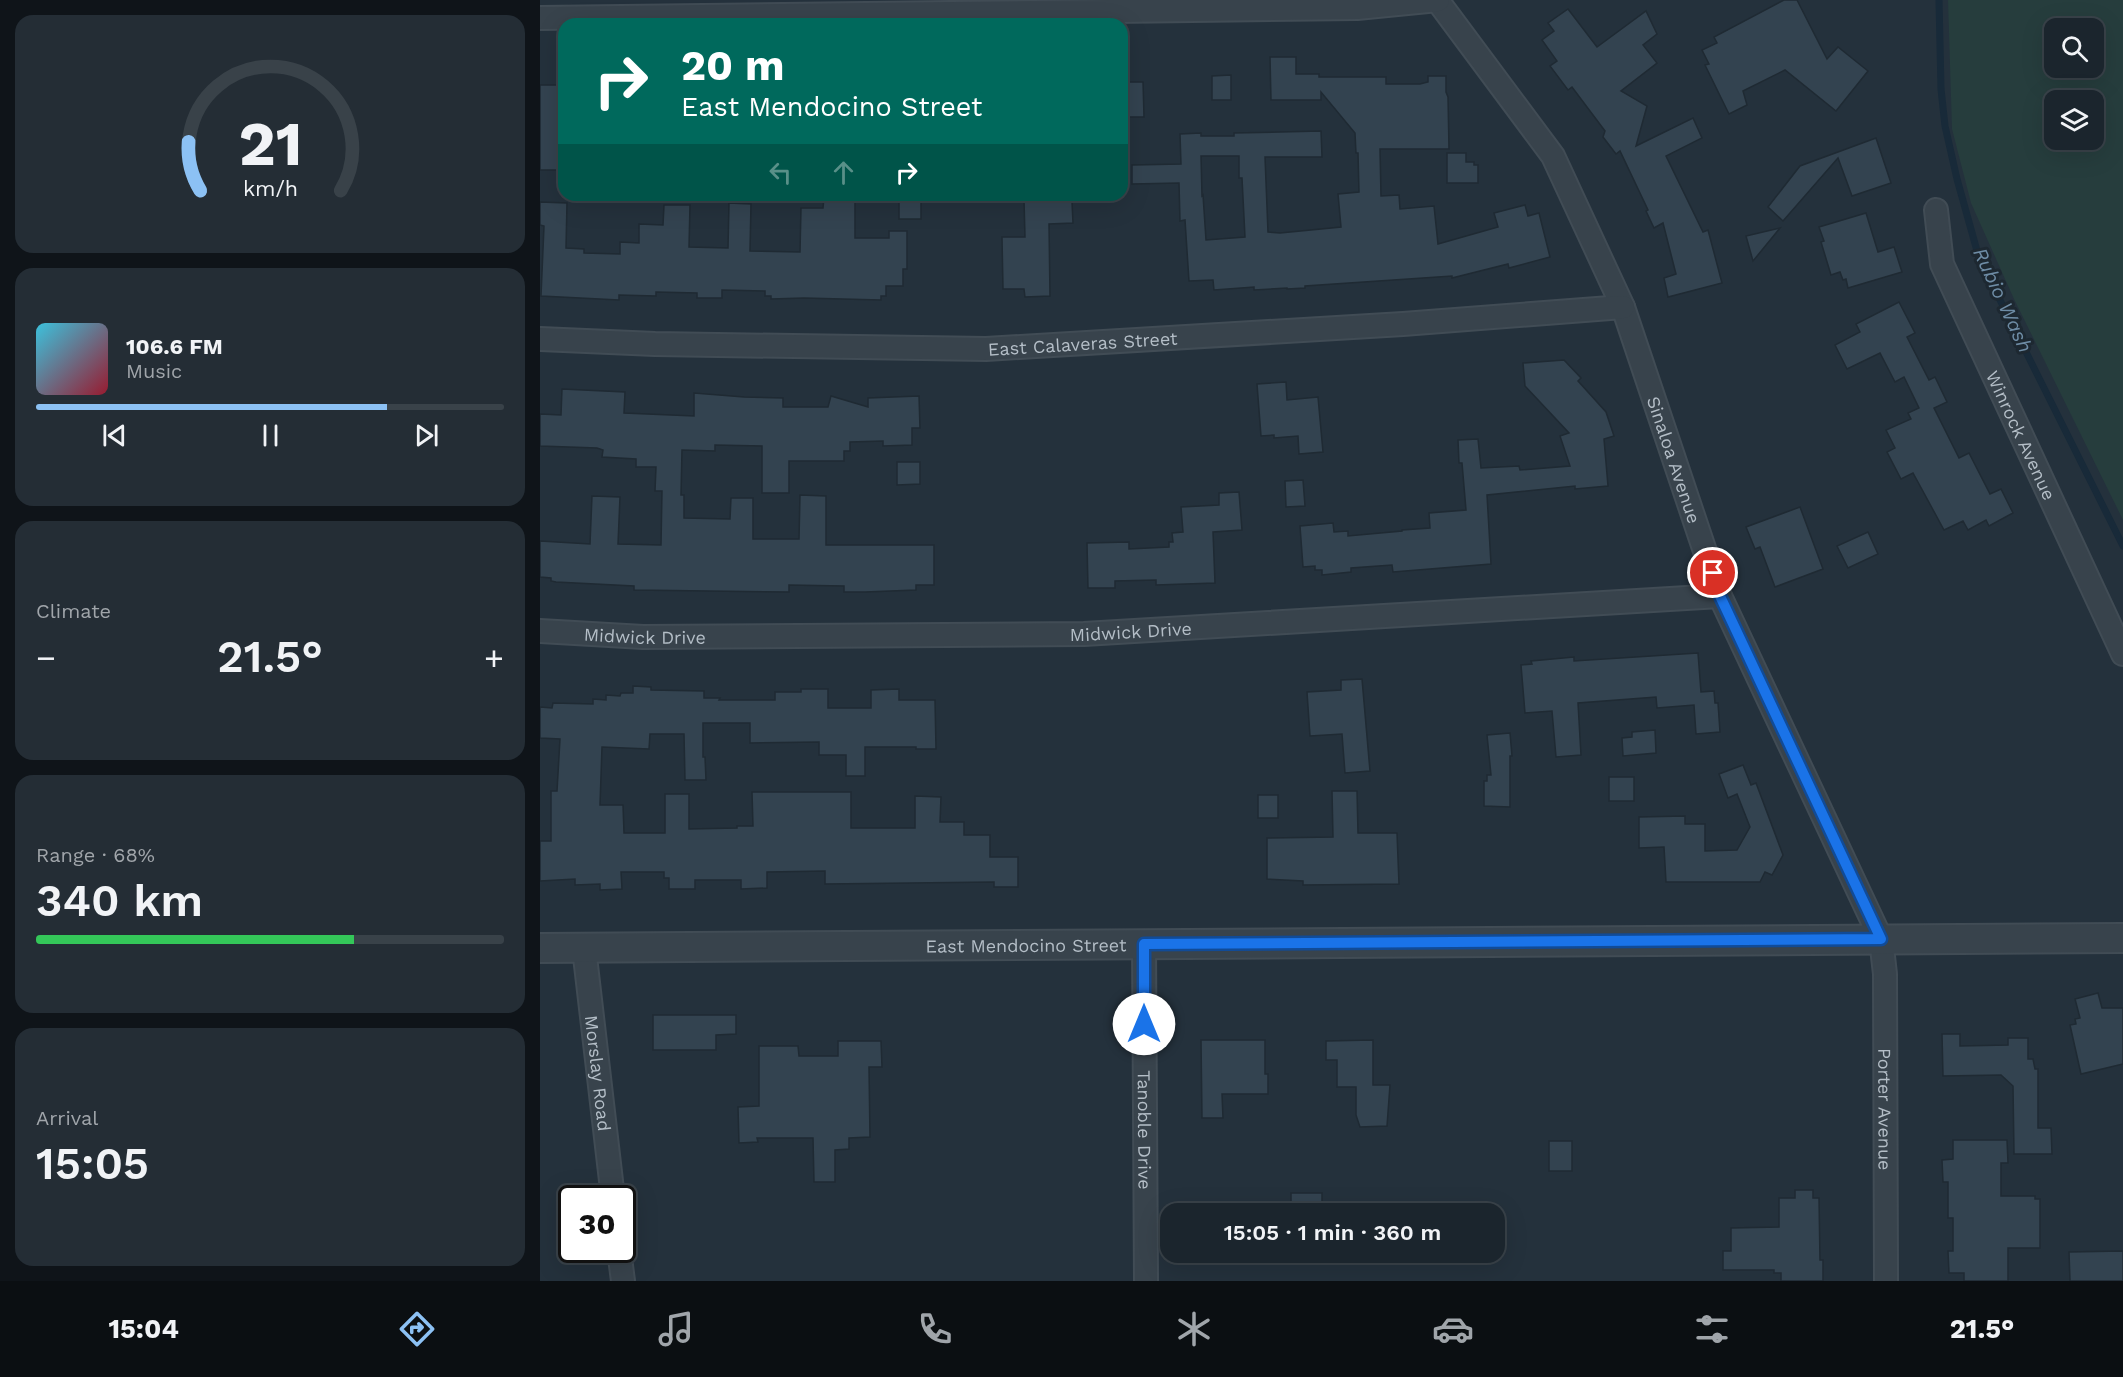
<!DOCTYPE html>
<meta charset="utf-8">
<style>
:root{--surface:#1b252d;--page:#242d35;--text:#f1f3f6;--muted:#a0a5aa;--line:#394249;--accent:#8cc1f4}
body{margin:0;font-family:"Work Sans",sans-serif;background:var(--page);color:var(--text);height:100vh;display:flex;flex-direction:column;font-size:22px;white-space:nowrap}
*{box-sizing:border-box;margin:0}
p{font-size:20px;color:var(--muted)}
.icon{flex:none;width:33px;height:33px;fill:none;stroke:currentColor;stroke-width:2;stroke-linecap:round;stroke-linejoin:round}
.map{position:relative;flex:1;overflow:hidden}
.sheet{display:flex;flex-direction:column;gap:15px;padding:15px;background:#0f1419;width:540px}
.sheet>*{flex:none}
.guide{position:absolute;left:18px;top:18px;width:570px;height:183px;border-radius:18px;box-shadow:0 6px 24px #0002,0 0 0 2px var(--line);background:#00695c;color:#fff;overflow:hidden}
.tools{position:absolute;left:1504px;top:18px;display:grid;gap:12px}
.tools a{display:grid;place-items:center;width:60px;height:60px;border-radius:12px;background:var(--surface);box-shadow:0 6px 24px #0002,0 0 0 2px var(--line);font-size:30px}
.speed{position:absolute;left:18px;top:1185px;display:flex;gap:12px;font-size:30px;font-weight:700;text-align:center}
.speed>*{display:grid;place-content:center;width:78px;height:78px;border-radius:50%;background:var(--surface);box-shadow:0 6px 24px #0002,0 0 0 2px var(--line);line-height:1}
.speed .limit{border:3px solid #111;border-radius:9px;background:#fff;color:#111}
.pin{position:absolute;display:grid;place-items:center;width:51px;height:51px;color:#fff;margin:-26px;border:3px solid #fff;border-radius:50%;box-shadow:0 2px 6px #0007}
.me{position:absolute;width:66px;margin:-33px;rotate:0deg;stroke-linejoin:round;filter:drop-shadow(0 0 4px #0008)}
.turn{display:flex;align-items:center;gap:21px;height:126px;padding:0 24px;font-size:27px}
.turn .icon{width:78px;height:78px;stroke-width:2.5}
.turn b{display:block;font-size:42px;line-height:51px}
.lanes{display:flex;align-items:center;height:57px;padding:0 24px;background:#0003;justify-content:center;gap:30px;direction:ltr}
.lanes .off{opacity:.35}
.big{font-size:45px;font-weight:600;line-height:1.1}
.sheet .widget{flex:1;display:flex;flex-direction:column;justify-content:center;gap:9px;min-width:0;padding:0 21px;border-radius:18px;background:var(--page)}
.sheet .dial{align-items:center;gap:0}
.dial svg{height:156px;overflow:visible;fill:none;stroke:var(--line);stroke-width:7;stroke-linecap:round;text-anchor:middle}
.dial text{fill:var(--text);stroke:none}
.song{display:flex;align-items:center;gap:18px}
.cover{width:72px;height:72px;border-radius:9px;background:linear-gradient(135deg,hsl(190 70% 55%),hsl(350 70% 35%))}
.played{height:6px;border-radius:3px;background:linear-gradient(90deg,var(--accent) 75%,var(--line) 75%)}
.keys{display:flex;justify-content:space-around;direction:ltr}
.heat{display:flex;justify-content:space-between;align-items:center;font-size:33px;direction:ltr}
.charge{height:9px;border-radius:4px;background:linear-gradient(90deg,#34c759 68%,var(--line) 0)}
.trip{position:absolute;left:620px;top:1203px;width:345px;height:60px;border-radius:18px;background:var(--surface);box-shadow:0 6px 24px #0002,0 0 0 2px var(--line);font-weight:600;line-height:60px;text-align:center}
.tabs{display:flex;height:96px;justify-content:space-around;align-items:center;background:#0b0f12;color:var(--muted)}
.tabs .icon{width:42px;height:42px}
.tabs .current{color:var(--accent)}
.tabs b{font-size:27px;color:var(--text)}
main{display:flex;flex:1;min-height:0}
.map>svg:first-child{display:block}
.green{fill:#263d3d;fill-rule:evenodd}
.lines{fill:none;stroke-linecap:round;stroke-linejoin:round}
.stream{stroke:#182a39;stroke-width:7}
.building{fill:#334350;stroke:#1f2a33;stroke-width:1.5;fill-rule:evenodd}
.minor-casing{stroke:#414c55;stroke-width:26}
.tertiary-casing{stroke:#414c55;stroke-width:32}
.minor{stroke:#38434c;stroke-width:22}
.tertiary{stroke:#38434c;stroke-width:28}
.route-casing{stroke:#114b97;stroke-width:15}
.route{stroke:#1a73e8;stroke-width:10}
.labels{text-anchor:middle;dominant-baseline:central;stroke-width:6;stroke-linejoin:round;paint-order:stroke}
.street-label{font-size:18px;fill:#b4bec7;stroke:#1d2831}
.water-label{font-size:20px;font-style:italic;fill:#6e8ca5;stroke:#1d2831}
</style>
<main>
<section class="sheet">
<div class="widget dial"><svg viewBox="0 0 100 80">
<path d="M14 69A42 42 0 1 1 86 69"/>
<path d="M14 69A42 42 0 0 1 8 44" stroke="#8cc1f4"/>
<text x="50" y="56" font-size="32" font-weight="700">21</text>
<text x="50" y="72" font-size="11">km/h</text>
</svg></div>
<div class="widget">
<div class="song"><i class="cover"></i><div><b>106.6 FM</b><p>Music</p></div></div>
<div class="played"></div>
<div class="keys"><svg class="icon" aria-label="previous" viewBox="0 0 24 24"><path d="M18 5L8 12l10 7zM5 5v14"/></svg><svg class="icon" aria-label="pause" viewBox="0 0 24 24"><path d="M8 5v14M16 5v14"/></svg><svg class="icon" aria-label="next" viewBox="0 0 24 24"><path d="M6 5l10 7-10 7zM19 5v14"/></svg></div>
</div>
<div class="widget"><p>Climate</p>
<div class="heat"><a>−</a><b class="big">21.5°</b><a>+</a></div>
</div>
<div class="widget"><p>Range · 68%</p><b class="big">340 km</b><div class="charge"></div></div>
<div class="widget"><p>Arrival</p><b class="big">15:05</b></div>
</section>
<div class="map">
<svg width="1583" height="1281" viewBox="0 0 1583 1281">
<rect width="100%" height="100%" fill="#24313c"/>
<path class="green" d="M 1408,0 L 1583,0 L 1583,520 L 1474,299 L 1431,203 L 1412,129 ZM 1515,28 L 1554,28 L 1554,68 L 1515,68 ZM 1515,100 L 1554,100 L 1554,140 L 1515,140 Z"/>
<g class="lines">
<path class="stream" d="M 1399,0 L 1401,89 L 1405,126 L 1417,179 L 1439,258 L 1583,546"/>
</g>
<g class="building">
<path d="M 1244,0 L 1257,0 L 1287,59 L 1298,47 L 1328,71 L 1296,111 L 1245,70 L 1203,91 L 1207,105 L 1189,114 L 1165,65 L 1169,64 L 1162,50 L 1177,43 L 1174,37 Z"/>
<path d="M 1028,9 L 1057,47 L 1106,11 L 1117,34 L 1103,45 L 1117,63 L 1081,91 L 1107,106 L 1096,146 L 1153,118 L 1162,138 L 1126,156 L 1163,232 L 1168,230 L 1182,283 L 1128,297 L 1124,278 L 1136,274 L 1123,223 L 1114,228 L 1106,211 L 1108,210 L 1080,151 L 1076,154 L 1063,137 L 1065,131 L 1032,87 L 1028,90 L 1010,66 L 1017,61 L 1002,40 L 1014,31 L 1008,23 Z"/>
<path d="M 730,57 L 756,57 L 756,74 L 779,74 L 779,77 L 846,77 L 846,84 L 880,84 L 888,82 L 888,76 L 906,76 L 906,92 L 908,97 L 909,149 L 840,149 L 841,196 L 859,195 L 860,209 L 894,206 L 898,244 L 958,227 L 954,213 L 985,205 L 988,216 L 999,213 L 1010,257 L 969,268 L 968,264 L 912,278 L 912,276 L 765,286 L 765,288 L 747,289 L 747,288 L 714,290 L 714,287 L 674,290 L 673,280 L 649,281 L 645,220 L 640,221 L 639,183 L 592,184 L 592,165 L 641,164 L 640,134 L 661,133 L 661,136 L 694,136 L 694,133 L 781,131 L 782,157 L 725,157 L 728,232 L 740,233 L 801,227 L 798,194 L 819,192 L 818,153 L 816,153 L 815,133 L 781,92 L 781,100 L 731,100 ZM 661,156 L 699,156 L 699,178 L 702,178 L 705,237 L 666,240 L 663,195 L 662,196 Z"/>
<path d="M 691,75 L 691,100 L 672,100 L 672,76 Z"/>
<path d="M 582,82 L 603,82 L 604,117 L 582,117 Z"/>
<rect x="0" y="85" width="24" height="85"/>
<path d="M 1336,138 L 1351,183 L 1312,196 L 1298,158 L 1243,221 L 1228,207 L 1260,166 Z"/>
<path d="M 907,153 L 926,153 L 926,162 L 934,162 L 934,165 L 938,165 L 938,183 L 907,183 Z"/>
<rect x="359" y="195" width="22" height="24"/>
<path d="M 284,197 L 315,197 L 315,238 L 349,238 L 349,231 L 367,231 L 367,269 L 363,269 L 363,286 L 346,286 L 346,296 L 341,296 L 341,300 L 264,298 L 231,299 L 231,296 L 225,296 L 225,291 L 182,290 L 182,298 L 157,298 L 157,293 L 116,292 L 116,296 L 79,295 L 79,300 L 1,296 L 4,226 L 0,225 L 0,202 L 27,203 L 26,248 L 44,249 L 44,253 L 80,254 L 80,242 L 99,243 L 99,224 L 123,225 L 124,205 L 150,205 L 149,247 L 188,248 L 189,203 L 211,204 L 210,251 L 260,252 L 261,208 L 283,208 Z"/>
<path d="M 508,199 L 508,202 L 532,202 L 533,223 L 509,224 L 510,296 L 485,297 L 484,289 L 463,289 L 462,237 L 485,237 L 484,200 Z"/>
<path d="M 1326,213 L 1338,252 L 1354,247 L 1362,272 L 1308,288 L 1306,279 L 1303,280 L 1300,272 L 1291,275 L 1281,242 L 1284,241 L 1279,227 Z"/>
<path d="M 1240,228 L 1213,261 L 1206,236 Z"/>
<path d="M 1359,302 L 1375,333 L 1367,337 L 1389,380 L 1395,377 L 1407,402 L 1394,408 L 1419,458 L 1429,453 L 1450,494 L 1461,489 L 1473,513 L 1449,526 L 1446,520 L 1428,530 L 1423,521 L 1404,530 L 1373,473 L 1361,479 L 1347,452 L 1355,448 L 1346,430 L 1371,419 L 1368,413 L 1379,408 L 1364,377 L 1355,382 L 1340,353 L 1307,369 L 1295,345 L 1320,332 L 1316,324 Z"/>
<path d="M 1024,360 L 1041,378 L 1038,381 L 1066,412 L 1074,436 L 1064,439 L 1068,486 L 1035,489 L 1035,486 L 947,495 L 951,564 L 853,572 L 852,565 L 811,568 L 811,572 L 782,575 L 782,570 L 775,570 L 775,566 L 763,567 L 760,526 L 793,523 L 794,532 L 808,531 L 808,536 L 862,531 L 862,530 L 890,528 L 889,513 L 926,510 L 922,463 L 919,463 L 918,440 L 938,439 L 941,468 L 979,466 L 980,470 L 1030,466 L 1020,436 L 1029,433 L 985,386 L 983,363 Z"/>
<path d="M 746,382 L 747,400 L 778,397 L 783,452 L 759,454 L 758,436 L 734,438 L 734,435 L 721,436 L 717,384 Z"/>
<path d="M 22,389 L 85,392 L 84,413 L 154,416 L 154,393 L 204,397 L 243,398 L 243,407 L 288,407 L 291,396 L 328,407 L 328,398 L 379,396 L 380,428 L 372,428 L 372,445 L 343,446 L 343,441 L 310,442 L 310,451 L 304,451 L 304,461 L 249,461 L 249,493 L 222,493 L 222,446 L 175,445 L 175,451 L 142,450 L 141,495 L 144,495 L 144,518 L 190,519 L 191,498 L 213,498 L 213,539 L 259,539 L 260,495 L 286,496 L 286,545 L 394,545 L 394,585 L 376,585 L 376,590 L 325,592 L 304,592 L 304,586 L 249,585 L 249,592 L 94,590 L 94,586 L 16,582 L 11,581 L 11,578 L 0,577 L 0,541 L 50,544 L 52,496 L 80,497 L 78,544 L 121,545 L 122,491 L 115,491 L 116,467 L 96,467 L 96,459 L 62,457 L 63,450 L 57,448 L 0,446 L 0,414 L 21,415 Z"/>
<path d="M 357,462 L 380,462 L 380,484 L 357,485 Z"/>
<path d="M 763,480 L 765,506 L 746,507 L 745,481 Z"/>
<path d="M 699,492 L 702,530 L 673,532 L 675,583 L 616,585 L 616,580 L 575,581 L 575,588 L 548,588 L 547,543 L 589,542 L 589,549 L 629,547 L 629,542 L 633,542 L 632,533 L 643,532 L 641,507 L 679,505 L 679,493 Z"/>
<path d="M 1260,507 L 1283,569 L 1235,587 L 1220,547 L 1215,549 L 1206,527 Z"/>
<path d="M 1328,532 L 1338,554 L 1308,568 L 1297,546 Z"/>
<path d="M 1158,653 L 1161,692 L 1174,691 L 1175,703 L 1178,703 L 1180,732 L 1156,734 L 1154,705 L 1117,708 L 1116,697 L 1038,703 L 1041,755 L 1016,757 L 1012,711 L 985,713 L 981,665 L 992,664 L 991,661 L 1034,657 L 1034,661 Z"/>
<path d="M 822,679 L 830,771 L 805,773 L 802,734 L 770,736 L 767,692 L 801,690 L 801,680 Z"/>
<path d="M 93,686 L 111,687 L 111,690 L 164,691 L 164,698 L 180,698 L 179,700 L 235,700 L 235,692 L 261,692 L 261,689 L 288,689 L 288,708 L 331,708 L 331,690 L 359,689 L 359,700 L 395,700 L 396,749 L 376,749 L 376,747 L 325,747 L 325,776 L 306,776 L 306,755 L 279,755 L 279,742 L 210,743 L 210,723 L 163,723 L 163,757 L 165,757 L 166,780 L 145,780 L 144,734 L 110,734 L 109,749 L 62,747 L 60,805 L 83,805 L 84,833 L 125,833 L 125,794 L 149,794 L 149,829 L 197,828 L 197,826 L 213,826 L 212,792 L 311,792 L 311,828 L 375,828 L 375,796 L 401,797 L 400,822 L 424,822 L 424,835 L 450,835 L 450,857 L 478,857 L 478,887 L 454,887 L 454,882 L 285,884 L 285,871 L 227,872 L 227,888 L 201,889 L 201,880 L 155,880 L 155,889 L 129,889 L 129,878 L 124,878 L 124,872 L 81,872 L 82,889 L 60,890 L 60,884 L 35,885 L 35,879 L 0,881 L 0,841 L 11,841 L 11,791 L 17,791 L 20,739 L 0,738 L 0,707 L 12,708 L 13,703 L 53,704 L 53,699 L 66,700 L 66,695 L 80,696 L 81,693 L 93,693 Z"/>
<path d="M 1115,730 L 1116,753 L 1083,756 L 1082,738 L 1092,737 L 1092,732 Z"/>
<path d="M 970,733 L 972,756 L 970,756 L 970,807 L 944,806 L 944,781 L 947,781 L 947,775 L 951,775 L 947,735 Z"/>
<path d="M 1203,765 L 1211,785 L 1216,783 L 1243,855 L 1232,875 L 1225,872 L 1220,882 L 1126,882 L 1124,847 L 1099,848 L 1099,817 L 1145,816 L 1145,824 L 1165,824 L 1165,851 L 1197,850 L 1210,827 L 1197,794 L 1188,798 L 1179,774 Z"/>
<rect x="1069" y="777" width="25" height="24"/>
<path d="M 792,791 L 817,791 L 818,833 L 857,833 L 859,884 L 763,885 L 763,881 L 727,879 L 727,838 L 793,837 Z"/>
<rect x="718" y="795" width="20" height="23"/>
<path d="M 1558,993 L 1562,1008 L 1583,1008 L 1583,1064 L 1541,1074 L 1530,1025 L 1536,1024 L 1535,1019 L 1540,1018 L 1535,999 Z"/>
<path d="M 113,1015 L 196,1015 L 196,1034 L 176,1035 L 176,1050 L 113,1050 Z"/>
<path d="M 1402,1034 L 1420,1034 L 1420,1046 L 1468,1045 L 1468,1038 L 1488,1038 L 1488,1059 L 1493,1059 L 1495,1069 L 1498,1069 L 1498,1128 L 1511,1128 L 1512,1154 L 1474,1154 L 1473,1086 L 1461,1075 L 1403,1076 Z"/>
<path d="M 661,1040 L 725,1040 L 725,1074 L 728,1074 L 728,1094 L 682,1094 L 683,1118 L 662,1118 Z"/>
<path d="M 833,1040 L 833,1085 L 850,1085 L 847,1126 L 820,1127 L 816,1115 L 816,1087 L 797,1087 L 797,1060 L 786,1060 L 786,1041 Z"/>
<path d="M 298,1041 L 341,1041 L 342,1067 L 329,1067 L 330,1137 L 309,1138 L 309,1149 L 295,1150 L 295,1182 L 274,1182 L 273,1138 L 217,1138 L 218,1142 L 199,1143 L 198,1107 L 219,1106 L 219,1046 L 258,1046 L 259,1056 L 298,1056 Z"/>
<path d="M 1413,1140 L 1467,1140 L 1468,1163 L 1461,1163 L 1461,1196 L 1495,1196 L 1495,1199 L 1500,1199 L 1500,1248 L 1468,1248 L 1468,1281 L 1424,1281 L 1424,1273 L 1409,1273 L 1408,1251 L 1413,1251 L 1413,1218 L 1408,1218 L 1408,1182 L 1403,1182 L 1402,1160 L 1413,1159 Z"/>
<rect x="1009" y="1141" width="23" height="30"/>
<path d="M 1255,1190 L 1273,1190 L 1273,1198 L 1279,1198 L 1280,1260 L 1283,1260 L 1283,1281 L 1241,1281 L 1241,1273 L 1234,1273 L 1234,1270 L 1183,1270 L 1183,1251 L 1191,1251 L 1191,1228 L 1239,1227 L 1239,1198 L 1255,1198 Z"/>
<rect x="751" y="1193" width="31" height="20"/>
<path d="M 1583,1251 L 1583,1281 L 1530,1281 L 1529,1252 Z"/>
</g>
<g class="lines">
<g class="minor-casing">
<g id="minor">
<path id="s1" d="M 897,0 L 1013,156 L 1083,307 L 1180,596 L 1341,939 L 1345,974 L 1346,1281"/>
<path d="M 0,18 L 817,8 L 898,0"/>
<path id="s2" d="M 1396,210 L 1402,264 L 1583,654"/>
<path id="s3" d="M 0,339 L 115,344 L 446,349 L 863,324 L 1083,307"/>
<path id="s4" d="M 0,631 L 103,637 L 544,634 L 1180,596"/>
<path id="s5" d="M 604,944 L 606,1281"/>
<path id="s6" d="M 44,948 L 73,1198"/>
<path d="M 79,1250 L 83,1281"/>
</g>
</g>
<g class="tertiary-casing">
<g id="tertiary">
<path id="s7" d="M 0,948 L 1583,938"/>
</g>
</g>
<use href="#minor" class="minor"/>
<use href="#tertiary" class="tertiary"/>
</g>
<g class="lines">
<g class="route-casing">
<path id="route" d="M 604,1024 L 604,944 L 1341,939 L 1180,596 L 1173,573"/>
</g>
<use href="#route" class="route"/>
</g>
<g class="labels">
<g class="street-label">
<text stroke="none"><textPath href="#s3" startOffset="543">East Calaveras Street</textPath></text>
<text stroke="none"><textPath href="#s2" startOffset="243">Winrock Avenue</textPath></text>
<text stroke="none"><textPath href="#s1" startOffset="522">Sinaloa Avenue</textPath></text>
<text stroke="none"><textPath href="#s4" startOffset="591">Midwick Drive</textPath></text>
<text stroke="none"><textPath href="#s4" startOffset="105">Midwick Drive</textPath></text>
<text stroke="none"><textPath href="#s7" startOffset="486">East Mendocino Street</textPath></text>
<text stroke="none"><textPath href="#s6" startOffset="126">Morslay Road</textPath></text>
<text stroke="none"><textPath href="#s1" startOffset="1215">Porter Avenue</textPath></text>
<text stroke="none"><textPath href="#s5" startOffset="186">Tanoble Drive</textPath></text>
</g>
<g class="water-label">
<text transform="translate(1463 300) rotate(65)">Rubio Wash</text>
</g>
</g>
</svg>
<div class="tools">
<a><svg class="icon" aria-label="search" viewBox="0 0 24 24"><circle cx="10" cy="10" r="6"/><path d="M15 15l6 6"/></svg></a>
<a><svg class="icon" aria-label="layers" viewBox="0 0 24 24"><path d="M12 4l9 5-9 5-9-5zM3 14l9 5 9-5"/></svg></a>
</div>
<div class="speed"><div class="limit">30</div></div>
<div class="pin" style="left:1173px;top:573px;background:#d93025"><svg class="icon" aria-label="arrive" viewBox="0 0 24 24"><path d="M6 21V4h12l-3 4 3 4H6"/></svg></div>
<svg class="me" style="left:604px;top:1024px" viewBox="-20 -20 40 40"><circle r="19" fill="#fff"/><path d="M0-13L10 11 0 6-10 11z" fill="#1a73e8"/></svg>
<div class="trip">15:05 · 1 min · 360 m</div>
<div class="guide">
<div class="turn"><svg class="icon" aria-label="right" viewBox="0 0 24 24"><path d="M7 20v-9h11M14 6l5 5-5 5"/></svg><div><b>20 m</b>East Mendocino Street</div></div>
<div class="lanes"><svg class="icon off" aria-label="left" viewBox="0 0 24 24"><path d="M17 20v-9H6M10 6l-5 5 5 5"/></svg><svg class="icon off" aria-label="ahead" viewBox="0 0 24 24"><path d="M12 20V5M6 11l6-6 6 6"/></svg><svg class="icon" aria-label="right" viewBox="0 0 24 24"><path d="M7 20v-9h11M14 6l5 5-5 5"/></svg></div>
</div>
</div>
</main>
<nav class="tabs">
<b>15:04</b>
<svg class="icon current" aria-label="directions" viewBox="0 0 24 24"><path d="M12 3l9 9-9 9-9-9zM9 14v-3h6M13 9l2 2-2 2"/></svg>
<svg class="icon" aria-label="music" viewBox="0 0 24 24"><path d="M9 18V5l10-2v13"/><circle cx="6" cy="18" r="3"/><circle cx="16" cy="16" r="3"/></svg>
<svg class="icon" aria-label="phone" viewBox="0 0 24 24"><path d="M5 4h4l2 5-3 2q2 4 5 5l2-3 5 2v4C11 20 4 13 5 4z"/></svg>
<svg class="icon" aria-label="climate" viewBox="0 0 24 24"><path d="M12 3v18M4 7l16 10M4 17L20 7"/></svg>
<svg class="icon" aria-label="car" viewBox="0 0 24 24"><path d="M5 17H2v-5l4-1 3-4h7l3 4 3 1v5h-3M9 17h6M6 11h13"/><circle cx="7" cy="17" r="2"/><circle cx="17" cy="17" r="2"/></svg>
<svg class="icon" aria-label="filters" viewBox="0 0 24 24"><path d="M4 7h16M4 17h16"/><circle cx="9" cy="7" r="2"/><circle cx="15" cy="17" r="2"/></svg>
<b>21.5°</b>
</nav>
